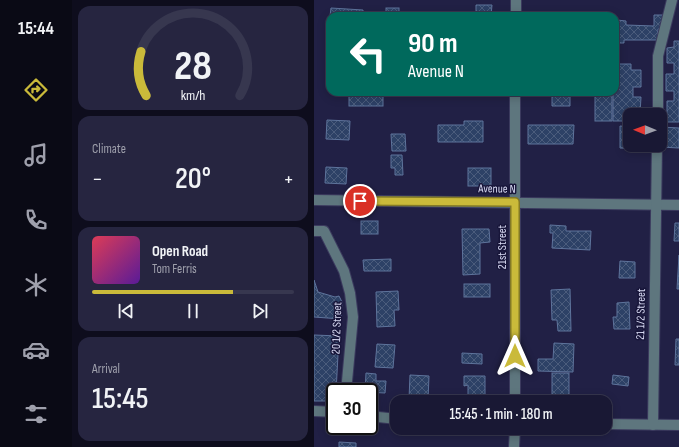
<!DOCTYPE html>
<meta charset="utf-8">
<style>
:root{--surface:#191834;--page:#262540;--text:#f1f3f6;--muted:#9fa0ac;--line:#37374f;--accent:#caba3a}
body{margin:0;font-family:"Sofia Sans Condensed",sans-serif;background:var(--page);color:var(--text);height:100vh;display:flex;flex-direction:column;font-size:15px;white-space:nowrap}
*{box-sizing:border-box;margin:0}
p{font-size:13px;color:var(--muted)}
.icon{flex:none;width:22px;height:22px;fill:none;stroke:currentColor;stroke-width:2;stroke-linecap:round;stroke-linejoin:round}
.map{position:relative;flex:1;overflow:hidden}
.side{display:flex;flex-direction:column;gap:6px;padding:6px;background:#0e0d1d;width:242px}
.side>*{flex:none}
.banner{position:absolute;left:12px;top:12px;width:293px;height:84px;border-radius:12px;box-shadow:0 2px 10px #0003,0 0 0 1px var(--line);background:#00695c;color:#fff;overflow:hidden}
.needle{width:26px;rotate:271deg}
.buttons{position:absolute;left:309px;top:108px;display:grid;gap:8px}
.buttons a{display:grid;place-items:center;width:44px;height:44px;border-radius:8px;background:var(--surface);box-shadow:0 2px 10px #0003,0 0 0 1px var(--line);font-size:20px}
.speed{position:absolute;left:12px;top:383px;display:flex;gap:8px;font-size:20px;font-weight:700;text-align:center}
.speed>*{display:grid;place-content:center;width:52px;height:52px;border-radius:50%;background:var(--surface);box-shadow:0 2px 10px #0003,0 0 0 1px var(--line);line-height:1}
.speed .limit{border:2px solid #111;border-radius:6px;background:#fff;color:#111}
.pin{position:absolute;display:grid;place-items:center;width:34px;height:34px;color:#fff;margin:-17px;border:2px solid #fff;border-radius:50%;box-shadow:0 1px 4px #0007}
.me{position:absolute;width:44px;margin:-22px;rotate:0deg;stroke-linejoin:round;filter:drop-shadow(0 0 3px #0008)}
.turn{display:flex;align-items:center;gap:14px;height:84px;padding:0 16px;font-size:18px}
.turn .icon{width:52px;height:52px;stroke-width:2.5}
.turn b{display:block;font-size:28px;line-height:34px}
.big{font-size:30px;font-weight:600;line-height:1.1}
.side .card{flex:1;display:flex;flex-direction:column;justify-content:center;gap:6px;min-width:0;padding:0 14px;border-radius:12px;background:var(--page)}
.side .dial{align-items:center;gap:0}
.dial svg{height:104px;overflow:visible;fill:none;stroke:var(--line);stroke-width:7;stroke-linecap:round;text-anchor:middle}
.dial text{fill:var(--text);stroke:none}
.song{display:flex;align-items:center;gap:12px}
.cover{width:48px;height:48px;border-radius:6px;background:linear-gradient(135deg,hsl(350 70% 55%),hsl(270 70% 35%))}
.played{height:4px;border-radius:2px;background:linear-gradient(90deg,var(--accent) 70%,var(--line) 70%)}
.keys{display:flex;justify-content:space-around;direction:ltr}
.heat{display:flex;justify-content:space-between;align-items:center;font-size:22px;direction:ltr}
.trip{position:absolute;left:76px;top:395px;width:222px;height:40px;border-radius:12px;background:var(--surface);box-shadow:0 2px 10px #0003,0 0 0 1px var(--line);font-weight:600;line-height:40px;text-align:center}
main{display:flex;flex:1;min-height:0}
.tabs{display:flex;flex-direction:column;width:72px;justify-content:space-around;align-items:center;background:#0a0a15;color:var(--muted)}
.tabs .icon{width:28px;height:28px}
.tabs .selected{color:var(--accent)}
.tabs b{font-size:18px;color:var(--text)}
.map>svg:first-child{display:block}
.building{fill:url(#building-cross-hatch);stroke:#5e749c}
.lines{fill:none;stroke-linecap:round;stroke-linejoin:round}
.minor-casing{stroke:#3b3a5e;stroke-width:12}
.minor{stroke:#5e767e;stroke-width:10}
.route-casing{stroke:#837926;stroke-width:10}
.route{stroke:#caba3a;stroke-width:7}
.labels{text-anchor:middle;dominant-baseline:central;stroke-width:3;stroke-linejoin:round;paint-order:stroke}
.street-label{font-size:12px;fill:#d9dbf4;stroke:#18163a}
</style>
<main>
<nav class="tabs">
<b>15:44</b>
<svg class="icon selected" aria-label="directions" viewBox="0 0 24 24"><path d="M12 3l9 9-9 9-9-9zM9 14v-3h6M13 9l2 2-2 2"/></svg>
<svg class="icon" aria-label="music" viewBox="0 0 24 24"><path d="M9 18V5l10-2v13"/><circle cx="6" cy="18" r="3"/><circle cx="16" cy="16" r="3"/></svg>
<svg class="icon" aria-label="phone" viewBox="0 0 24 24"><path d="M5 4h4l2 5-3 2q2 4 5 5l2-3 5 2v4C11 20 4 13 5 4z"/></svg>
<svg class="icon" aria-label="climate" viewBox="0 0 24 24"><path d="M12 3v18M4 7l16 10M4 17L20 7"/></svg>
<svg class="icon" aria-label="car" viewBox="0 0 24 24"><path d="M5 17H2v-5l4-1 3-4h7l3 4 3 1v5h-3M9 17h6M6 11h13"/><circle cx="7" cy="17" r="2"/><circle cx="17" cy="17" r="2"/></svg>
<svg class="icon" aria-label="filters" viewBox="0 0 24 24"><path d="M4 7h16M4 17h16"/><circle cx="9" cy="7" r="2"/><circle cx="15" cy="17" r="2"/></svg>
</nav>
<section class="side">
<div class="card dial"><svg viewBox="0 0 100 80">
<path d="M14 69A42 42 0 1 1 86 69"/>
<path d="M14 69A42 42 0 0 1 10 35" stroke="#caba3a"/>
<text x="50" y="56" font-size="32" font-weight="700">28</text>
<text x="50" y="72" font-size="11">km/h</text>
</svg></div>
<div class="card"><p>Climate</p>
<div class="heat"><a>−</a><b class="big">20°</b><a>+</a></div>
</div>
<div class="card">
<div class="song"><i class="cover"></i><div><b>Open Road</b><p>Tom Ferris</p></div></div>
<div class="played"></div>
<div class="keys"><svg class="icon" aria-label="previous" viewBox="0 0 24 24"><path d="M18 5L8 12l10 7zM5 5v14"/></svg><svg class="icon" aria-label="pause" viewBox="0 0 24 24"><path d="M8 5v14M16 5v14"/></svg><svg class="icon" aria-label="next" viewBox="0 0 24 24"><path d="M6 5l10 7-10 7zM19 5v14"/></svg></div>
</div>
<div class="card"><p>Arrival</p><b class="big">15:45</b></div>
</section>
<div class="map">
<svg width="365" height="447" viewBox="0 0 365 447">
<defs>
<pattern id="building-cross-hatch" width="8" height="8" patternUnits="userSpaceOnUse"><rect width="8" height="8" fill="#2d4166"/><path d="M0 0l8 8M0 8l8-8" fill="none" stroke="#4b5c7c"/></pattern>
</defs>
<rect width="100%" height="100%" fill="#212045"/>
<g class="building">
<path d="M 162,5 L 178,5 L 177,16 L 162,16 Z"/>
<path d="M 17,8 L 49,10 L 49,16 L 16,16 Z"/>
<rect x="72" y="8" width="13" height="8"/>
<path d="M 235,14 L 235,16 L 215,16 L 215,15 Z"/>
<path d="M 340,15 L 350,15 L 350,29 L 344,29 L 344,40 L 310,40 L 310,43 L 302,43 L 303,20 L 312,21 L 312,25 L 340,26 Z"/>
<path d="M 360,41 L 365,41 L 365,122 L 353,122 L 353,101 L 360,101 L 360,91 L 352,91 L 352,74 L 360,74 L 360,63 L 353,63 L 353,48 L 360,47 Z"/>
<path d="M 301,64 L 317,64 L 317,70 L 327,70 L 327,87 L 319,87 L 319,97 L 327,97 L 326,114 L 316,115 L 316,121 L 299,121 L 299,92 L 301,92 Z"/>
<rect x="35" y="92" width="34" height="14"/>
<path d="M 238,92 L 267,92 L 267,93 L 256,93 L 256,106 L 238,106 Z"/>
<rect x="281" y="95" width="17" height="26"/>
<path d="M 13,120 L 36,121 L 35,140 L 12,139 Z"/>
<path d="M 150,121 L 169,121 L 169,142 L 124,142 L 124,125 L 150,125 Z"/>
<path d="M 214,125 L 260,125 L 259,144 L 214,144 Z"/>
<path d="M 306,126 L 316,127 L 316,145 L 332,145 L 332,149 L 306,148 Z"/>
<path d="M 347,127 L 365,128 L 365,148 L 346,147 Z"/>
<path d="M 77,134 L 91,134 L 92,151 L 78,151 Z"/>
<path d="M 77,155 L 88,155 L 89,175 L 81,175 L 81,168 L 77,168 Z"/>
<path d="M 12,167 L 33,168 L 32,184 L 11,183 Z"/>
<rect x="154" y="168" width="23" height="18"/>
<rect x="47" y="221" width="17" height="13"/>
<path d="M 361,223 L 365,223 L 365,241 L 360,241 Z"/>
<path d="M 236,225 L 252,226 L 252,231 L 277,231 L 276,250 L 238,248 L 239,233 L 236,233 Z"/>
<path d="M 148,229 L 175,229 L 176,242 L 166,243 L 166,274 L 149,275 Z"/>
<path d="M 365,255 L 365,289 L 363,289 Z"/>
<path d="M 77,259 L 77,271 L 50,271 L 49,260 Z"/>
<path d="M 306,261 L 321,262 L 321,278 L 305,278 Z"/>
<path d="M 0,280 L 4,292 L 21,297 L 25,296 L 28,302 L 27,319 L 0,317 Z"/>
<rect x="150" y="284" width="26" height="13"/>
<path d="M 256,289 L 257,331 L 244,331 L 243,320 L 238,320 L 237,290 Z"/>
<path d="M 84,291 L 85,310 L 80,310 L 81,326 L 63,327 L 62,292 Z"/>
<path d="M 315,302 L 316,329 L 300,329 L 299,317 L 303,317 L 303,303 Z"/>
<path d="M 0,335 L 25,336 L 22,392 L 21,392 L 21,401 L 0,401 Z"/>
<path d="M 362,339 L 365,339 L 365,365 L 361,365 Z"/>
<path d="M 240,343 L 260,344 L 259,372 L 224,371 L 224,359 L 239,359 Z"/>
<path d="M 63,344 L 81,345 L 79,368 L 61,367 Z"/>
<path d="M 148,353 L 168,354 L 168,364 L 148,363 Z"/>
<path d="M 52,373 L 62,374 L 62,381 L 72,381 L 71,393 L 51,392 Z"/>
<rect x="238" y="373" width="17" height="29"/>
<path d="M 96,375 L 115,376 L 114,400 L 95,399 Z"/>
<path d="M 299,375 L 315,377 L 314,386 L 298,384 Z"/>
<path d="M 150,376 L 171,376 L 171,402 L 130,402 L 130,396 L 154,396 L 154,385 L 150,386 Z"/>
<path d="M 25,442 L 42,443 L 42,447 L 25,447 Z"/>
</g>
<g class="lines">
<g class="minor-casing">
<g id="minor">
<path d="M 202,16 L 202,0"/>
<path d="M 344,115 L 344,56 L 358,0"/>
<path d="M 0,200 L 365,205"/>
<path d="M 0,231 L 10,231 L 30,271 L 36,293 L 39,317 L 32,392"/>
<path d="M 201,402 L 201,92"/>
<path d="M 0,411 L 21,412"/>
<path d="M 55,416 L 83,419"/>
<path d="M 291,424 L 365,425"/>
<path d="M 339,425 L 343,145"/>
<path d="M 200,447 L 201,428"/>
</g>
</g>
<use href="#minor" class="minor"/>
</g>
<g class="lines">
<g class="route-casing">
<path id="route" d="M 46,201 L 201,202 L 201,356"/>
</g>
<use href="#route" class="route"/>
</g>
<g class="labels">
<g class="street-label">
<text transform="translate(183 189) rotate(1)">Avenue N</text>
<text transform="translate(188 247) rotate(-90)">21st Street</text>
<text transform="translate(327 314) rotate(-89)">21 1/2 Street</text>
<text transform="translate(23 328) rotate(-88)">20 1/2 Street</text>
</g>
</g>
</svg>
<div class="buttons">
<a><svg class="needle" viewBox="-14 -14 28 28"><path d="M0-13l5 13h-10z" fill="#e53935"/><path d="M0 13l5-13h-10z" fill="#9fa0ac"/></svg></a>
</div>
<div class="speed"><div class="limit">30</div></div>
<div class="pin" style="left:46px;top:201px;background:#d93025"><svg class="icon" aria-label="arrive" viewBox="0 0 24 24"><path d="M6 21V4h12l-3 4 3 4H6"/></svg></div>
<svg class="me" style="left:201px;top:356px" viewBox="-20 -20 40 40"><path d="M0-17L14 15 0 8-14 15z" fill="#caba3a" stroke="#fff" stroke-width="4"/></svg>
<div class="trip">15:45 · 1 min · 180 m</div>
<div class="banner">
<div class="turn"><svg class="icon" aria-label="left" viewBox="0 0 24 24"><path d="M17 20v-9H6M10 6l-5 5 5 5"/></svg><div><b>90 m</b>Avenue N</div></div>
</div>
</div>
</main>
